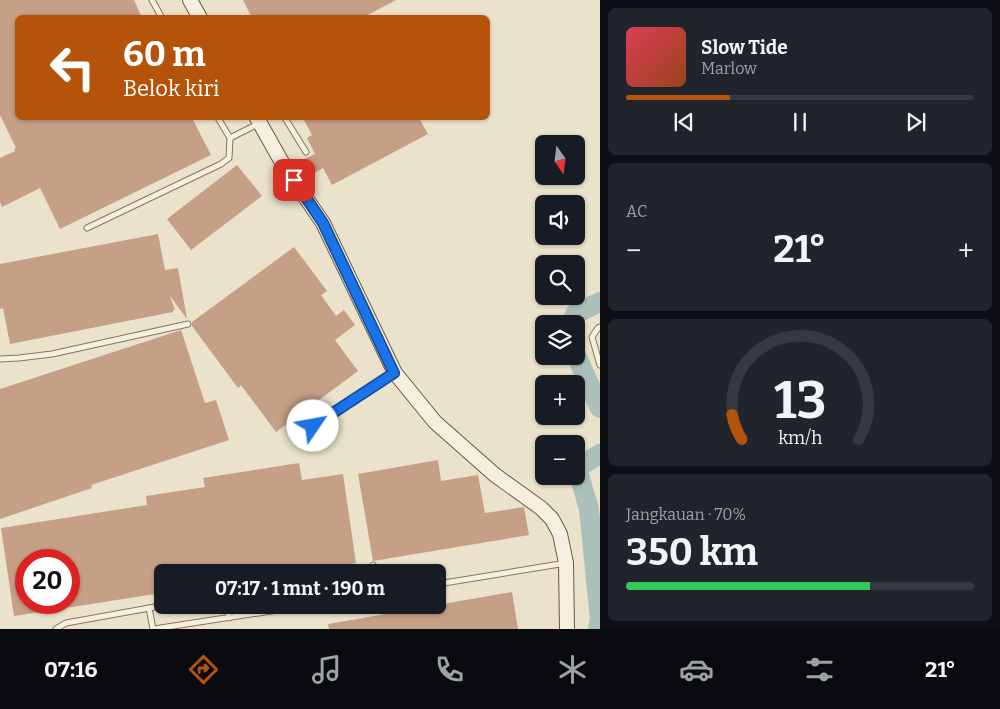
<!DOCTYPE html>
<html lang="id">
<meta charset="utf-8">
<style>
:root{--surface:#171b24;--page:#20242c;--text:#f1f3f6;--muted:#9ea1a6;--line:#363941;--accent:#b45309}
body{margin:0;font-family:Bitter,serif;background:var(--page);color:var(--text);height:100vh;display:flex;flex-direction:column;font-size:19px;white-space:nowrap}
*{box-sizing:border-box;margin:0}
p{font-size:16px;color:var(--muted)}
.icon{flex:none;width:28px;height:28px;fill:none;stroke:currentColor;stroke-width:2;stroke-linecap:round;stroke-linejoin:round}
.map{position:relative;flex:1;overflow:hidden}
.details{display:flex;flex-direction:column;gap:8px;padding:8px;background:#0d0f14;width:400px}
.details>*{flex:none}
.guide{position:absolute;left:15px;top:15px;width:475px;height:105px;border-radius:8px;box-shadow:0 1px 4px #0004;background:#b45309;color:#fff;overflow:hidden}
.needle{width:32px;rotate:166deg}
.controls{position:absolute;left:535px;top:135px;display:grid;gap:10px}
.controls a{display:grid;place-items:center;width:50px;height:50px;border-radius:8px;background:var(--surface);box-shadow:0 1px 4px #0004;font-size:25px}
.speed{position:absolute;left:15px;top:549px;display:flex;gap:10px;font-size:25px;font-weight:700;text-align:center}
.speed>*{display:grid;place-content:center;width:65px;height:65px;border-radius:50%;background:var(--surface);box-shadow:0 1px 4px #0004;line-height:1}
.speed .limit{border:8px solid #d22;background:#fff;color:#111}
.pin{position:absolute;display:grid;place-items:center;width:42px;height:42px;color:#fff;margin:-21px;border-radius:10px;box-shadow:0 2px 8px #0006}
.me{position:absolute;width:55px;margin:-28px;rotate:57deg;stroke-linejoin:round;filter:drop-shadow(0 0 4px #0008)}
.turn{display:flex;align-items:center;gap:18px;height:105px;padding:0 25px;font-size:22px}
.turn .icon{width:65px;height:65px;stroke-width:2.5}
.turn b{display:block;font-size:35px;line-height:42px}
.big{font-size:38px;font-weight:700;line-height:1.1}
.details .card{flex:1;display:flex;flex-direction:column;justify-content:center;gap:8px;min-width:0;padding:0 18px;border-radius:8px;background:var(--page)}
.details .dial{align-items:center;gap:0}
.dial svg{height:130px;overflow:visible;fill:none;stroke:var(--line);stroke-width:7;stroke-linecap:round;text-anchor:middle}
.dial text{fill:var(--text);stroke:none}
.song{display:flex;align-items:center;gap:15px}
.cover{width:60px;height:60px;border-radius:8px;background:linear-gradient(135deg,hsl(350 70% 55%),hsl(20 70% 35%))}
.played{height:5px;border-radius:2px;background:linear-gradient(90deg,var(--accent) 30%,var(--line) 30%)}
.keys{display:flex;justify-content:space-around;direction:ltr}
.heat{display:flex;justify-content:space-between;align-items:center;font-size:28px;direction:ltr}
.charge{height:8px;border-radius:4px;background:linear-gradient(90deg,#34c759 70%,var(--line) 0)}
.trip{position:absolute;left:154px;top:564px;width:292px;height:50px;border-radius:8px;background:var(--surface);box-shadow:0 1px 4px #0004;font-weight:700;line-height:50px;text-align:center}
.tabs{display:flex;height:80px;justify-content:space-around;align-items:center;background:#090b0e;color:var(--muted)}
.tabs .icon{width:35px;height:35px}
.tabs .current{color:var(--accent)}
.tabs b{font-size:22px;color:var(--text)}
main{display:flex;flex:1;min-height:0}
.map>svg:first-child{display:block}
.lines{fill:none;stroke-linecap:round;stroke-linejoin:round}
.river{stroke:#acc0ba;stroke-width:20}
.building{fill:#c5a086;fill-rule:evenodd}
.lane-casing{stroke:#867561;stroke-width:7}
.secondary-casing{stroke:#695744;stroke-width:16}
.lane{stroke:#f6efdf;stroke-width:5}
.secondary{stroke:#f6efdf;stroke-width:14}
.route-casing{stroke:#114b97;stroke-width:12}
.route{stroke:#1a73e8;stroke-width:9}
</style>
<main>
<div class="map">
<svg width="600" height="629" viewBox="0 0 600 629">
<rect width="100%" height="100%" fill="#ebe2cc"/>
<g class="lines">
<g class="river">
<path d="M 572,324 L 575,314 L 600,302"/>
<path d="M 576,355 L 600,408"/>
<path d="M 598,629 L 600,620 L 589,509 L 577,468 L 600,454"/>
</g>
</g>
<g class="building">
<path d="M 0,0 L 134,0 L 142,18 L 18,18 L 18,118 L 192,118 L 211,155 L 60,229 L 40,188 L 2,207 L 0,202 L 0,158 L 15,151 L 14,149 L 16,148 L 0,115 Z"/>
<path d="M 243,0 L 396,0 L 362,18 L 252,18 Z"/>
<path d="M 303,118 L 419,118 L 428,134 L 332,185 L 323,168 L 311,175 L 303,160 L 315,154 L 307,138 L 312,135 Z"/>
<path d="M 237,165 L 262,196 L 191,250 L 167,219 Z"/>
<path d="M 158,234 L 165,270 L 178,268 L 187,319 L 170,296 L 175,310 L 173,310 L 173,312 L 10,344 L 3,308 L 0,309 L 0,264 Z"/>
<path d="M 294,247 L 327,291 L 321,295 L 336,316 L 344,310 L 355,325 L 335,340 L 358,371 L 276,432 L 241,385 L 238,388 L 192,326 L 192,322 Z"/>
<path d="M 181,330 L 205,403 L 216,400 L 229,440 L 91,485 L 92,488 L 0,519 L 0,389 Z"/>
<path d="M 438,460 L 441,481 L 478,475 L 485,513 L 524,507 L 529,535 L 373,561 L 358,474 Z"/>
<path d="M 299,463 L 302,480 L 343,474 L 356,563 L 295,572 L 162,572 L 162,593 L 14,616 L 1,528 L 147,505 L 146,496 L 205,487 L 203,478 ZM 26,560 L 69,560 L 69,602 L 26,602 Z"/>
<path d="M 512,592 L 518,629 L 329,629 L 328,624 Z"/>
</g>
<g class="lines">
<g class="lane-casing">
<g id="lane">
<path d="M 152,0 L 162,18"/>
<path d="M 218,118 L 230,138"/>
<path d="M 285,118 L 306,152"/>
<path d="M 87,228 L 221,164 L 229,158 L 230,138 L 260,123"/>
<path d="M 600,327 L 598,328 L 592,337 L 600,365"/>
<path d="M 0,359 L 19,358 L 52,354 L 188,324"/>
<path d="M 313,426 L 394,373"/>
<path d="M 373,565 L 375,572"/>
<path d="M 438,584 L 566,563"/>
<path d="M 227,605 L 229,618"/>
<path d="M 149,608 L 153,629"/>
<path d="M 56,629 L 66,623 L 166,605"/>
<path d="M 154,629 L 310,605"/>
</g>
</g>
<g class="secondary-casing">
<g id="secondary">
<path d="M 190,0 L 200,18"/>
<path d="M 257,118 L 284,166 L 323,223 L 395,373 L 435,422 L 495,475 L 541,508 L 552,519 L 560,534 L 566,563 L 567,629"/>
</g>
</g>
<use href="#lane" class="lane"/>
<use href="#secondary" class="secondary"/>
</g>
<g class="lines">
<g class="route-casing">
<path id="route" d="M 294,180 L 323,223 L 394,373 L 313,426"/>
</g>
<use href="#route" class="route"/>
</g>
</svg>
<div class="controls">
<a><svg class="needle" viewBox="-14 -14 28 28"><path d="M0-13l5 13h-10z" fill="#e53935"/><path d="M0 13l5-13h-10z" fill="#9ea1a6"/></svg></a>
<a><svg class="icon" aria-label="sound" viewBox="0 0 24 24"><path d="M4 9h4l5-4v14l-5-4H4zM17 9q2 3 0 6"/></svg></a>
<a><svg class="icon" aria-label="search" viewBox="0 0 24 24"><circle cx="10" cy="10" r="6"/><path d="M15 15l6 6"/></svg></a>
<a><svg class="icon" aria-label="layers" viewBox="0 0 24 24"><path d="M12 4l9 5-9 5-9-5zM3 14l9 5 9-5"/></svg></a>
<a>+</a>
<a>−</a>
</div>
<div class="speed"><div class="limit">20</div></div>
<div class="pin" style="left:294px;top:180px;background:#d93025"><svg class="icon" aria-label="arrive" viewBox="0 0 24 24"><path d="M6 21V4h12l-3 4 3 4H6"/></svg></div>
<svg class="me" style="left:313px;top:426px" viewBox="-20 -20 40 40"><circle r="19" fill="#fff"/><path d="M0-13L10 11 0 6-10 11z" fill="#1a73e8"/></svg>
<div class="trip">07:17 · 1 mnt · 190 m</div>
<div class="guide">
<div class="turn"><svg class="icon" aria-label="left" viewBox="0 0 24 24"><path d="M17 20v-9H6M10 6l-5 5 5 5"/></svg><div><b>60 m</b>Belok kiri</div></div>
</div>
</div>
<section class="details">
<div class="card">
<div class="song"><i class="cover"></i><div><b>Slow Tide</b><p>Marlow</p></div></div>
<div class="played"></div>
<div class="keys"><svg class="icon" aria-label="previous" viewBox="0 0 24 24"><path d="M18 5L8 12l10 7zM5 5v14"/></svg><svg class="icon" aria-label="pause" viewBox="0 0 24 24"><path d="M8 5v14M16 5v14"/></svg><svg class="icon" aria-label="next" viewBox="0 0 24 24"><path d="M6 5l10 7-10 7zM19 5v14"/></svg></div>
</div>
<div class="card"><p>AC</p>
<div class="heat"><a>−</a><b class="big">21°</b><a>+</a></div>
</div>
<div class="card dial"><svg viewBox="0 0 100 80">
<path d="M14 69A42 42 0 1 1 86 69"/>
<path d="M14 69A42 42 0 0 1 8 54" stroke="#b45309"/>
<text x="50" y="56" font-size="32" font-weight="700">13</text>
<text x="50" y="72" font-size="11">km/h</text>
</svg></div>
<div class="card"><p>Jangkauan · 70%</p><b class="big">350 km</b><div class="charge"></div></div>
</section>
</main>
<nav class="tabs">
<b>07:16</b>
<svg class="icon current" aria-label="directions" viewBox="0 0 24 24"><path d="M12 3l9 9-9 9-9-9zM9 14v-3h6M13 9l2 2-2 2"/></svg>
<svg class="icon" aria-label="music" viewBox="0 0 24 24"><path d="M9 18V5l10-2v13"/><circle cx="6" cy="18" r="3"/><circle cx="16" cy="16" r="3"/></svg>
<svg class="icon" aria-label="phone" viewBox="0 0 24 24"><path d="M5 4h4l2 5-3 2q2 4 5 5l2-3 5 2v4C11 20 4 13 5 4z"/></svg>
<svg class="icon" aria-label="climate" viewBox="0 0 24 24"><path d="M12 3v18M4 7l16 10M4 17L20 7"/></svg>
<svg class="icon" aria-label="car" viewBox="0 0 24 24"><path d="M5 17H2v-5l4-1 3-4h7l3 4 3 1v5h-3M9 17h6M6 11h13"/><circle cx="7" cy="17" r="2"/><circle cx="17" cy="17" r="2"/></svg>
<svg class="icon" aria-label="filters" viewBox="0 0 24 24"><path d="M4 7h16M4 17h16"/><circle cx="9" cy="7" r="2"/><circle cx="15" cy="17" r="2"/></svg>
<b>21°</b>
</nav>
